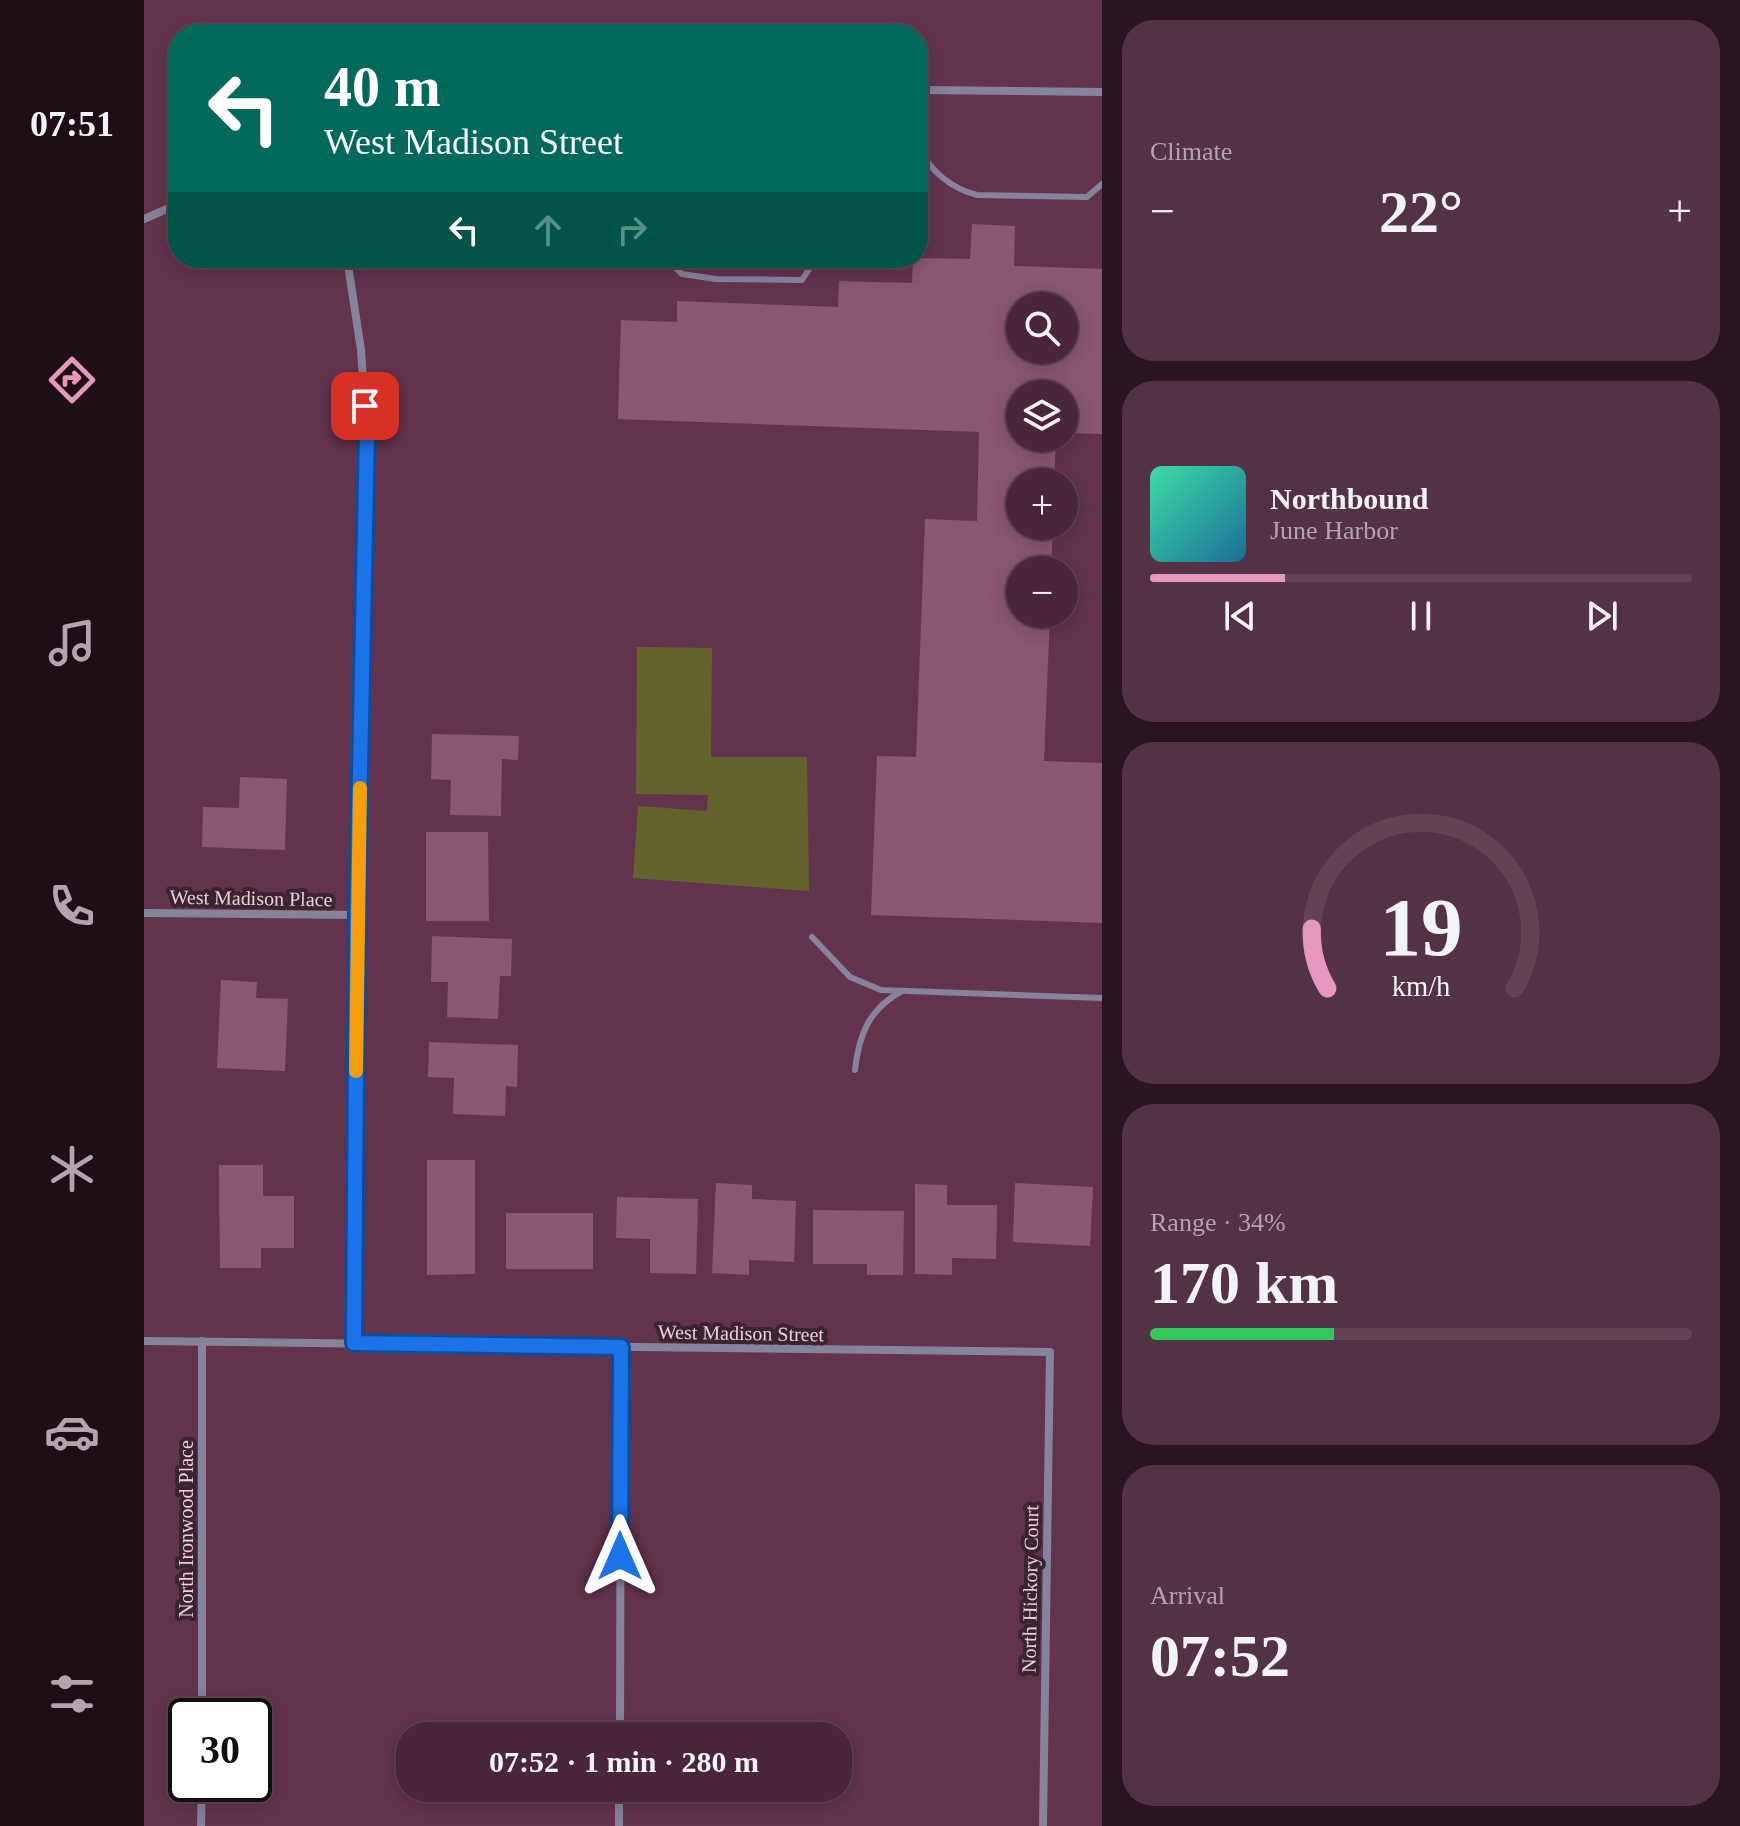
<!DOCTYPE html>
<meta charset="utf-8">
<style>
:root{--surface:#4a263a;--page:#543245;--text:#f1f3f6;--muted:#b2a5af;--line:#614354;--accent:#e797bd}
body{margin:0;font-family:"Times New Roman",serif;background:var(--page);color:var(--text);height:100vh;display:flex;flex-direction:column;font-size:30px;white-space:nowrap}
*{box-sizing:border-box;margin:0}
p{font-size:26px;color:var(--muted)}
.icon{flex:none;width:44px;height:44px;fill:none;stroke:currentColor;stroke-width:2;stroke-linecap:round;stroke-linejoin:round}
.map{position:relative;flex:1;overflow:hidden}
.drawer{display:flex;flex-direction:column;gap:20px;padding:20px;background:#291520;width:638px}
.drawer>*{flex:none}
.banner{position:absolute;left:24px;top:24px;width:760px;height:244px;border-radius:32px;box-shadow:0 4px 20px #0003,0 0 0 2px var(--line);background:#00695c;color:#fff;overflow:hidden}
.controls{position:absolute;left:862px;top:292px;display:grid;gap:16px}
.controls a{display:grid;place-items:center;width:72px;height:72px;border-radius:50%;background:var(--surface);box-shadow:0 4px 20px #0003,0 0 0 2px var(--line);font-size:40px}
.speed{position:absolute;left:24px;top:1698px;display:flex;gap:16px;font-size:40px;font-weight:700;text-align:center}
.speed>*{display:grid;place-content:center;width:104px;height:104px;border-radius:50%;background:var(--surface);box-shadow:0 4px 20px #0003,0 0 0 2px var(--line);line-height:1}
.speed .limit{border:4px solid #111;border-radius:12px;background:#fff;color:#111}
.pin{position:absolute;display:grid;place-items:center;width:68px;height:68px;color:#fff;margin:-34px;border-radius:16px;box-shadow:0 4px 12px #0006}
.me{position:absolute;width:88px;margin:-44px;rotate:0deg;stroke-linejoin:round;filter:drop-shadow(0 0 6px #0008)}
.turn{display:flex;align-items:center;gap:28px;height:168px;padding:0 24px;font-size:36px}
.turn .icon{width:104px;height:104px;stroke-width:2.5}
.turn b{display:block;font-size:56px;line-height:68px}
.lanes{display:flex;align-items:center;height:76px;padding:0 24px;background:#0003;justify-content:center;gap:40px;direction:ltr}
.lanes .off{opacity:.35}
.big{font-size:60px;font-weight:600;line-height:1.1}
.drawer .card{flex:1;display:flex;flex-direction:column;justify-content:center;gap:12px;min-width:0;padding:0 28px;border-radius:32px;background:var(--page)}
.drawer .dial{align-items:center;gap:0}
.dial svg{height:208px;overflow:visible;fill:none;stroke:var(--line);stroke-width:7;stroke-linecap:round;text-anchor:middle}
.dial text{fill:var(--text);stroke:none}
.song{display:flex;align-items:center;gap:24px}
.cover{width:96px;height:96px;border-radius:12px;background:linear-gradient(135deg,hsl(160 70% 55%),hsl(200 70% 35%))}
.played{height:8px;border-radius:4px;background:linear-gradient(90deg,var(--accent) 25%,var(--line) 25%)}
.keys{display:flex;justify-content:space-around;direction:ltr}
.heat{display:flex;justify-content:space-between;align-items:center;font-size:44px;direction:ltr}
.charge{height:12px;border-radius:6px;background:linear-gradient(90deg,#34c759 34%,var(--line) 0)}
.trip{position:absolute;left:252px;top:1722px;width:456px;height:80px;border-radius:32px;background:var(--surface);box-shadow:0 4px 20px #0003,0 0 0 2px var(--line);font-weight:600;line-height:80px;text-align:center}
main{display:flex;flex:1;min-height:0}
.tab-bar{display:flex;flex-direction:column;width:144px;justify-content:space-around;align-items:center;background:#1e0f17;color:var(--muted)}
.tab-bar .icon{width:56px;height:56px}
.tab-bar .current{color:var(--accent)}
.tab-bar b{font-size:36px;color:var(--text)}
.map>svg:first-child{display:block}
.green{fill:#65632d}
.building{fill:#8b5773;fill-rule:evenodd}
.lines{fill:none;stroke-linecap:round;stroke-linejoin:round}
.lane{stroke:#85849c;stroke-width:6}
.street{stroke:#85849c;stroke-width:8}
.route-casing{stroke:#114b97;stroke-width:20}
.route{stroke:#1a73e8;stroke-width:14}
.slow{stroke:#f59e0b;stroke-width:14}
.labels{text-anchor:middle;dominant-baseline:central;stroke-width:8;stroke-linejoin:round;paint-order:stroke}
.street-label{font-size:20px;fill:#eccedc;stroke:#3a2430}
</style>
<main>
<nav class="tab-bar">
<b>07:51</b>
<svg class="icon current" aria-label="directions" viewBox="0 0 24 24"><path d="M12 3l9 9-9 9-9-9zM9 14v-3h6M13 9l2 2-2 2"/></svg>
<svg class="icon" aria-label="music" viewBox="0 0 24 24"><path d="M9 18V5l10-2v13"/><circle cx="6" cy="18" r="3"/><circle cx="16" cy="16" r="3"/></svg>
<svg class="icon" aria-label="phone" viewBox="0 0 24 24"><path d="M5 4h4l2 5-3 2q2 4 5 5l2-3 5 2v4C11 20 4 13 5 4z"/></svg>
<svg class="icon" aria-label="climate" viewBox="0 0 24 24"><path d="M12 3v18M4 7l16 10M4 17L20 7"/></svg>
<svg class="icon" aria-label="car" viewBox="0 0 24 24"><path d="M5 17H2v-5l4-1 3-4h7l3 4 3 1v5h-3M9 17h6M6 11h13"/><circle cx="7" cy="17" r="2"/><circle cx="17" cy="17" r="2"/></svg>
<svg class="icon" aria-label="filters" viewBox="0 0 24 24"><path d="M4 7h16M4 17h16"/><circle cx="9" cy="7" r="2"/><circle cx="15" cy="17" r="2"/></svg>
</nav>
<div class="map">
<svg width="958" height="1826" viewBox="0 0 958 1826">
<rect width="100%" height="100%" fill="#63334e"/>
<path class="green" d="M 493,647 L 568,648 L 567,757 L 663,757 L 665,891 L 489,878 L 494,806 L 563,811 L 564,795 L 492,794 Z"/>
<g class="building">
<path d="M 828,224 L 871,226 L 870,266 L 958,269 L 958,434 L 920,433 L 920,394 L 876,394 L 876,438 L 912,438 L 910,482 L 876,482 L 876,526 L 909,526 L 907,570 L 876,570 L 876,614 L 906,614 L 900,761 L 958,763 L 958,923 L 727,915 L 733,756 L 772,757 L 781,519 L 833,521 L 835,432 L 474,419 L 477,320 L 533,322 L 533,301 L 694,307 L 695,281 L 768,283 L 769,258 L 826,259 ZM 876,306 L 920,306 L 920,350 L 876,350 Z"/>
<path d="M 288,734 L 375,736 L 374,760 L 358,759 L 357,816 L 306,815 L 307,780 L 287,779 Z"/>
<path d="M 96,777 L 143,779 L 141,850 L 58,847 L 59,807 L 95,808 Z"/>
<path d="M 282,832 L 344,832 L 345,921 L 282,921 Z"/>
<path d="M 288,936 L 368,939 L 367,976 L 356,976 L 354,1019 L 303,1017 L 304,982 L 287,982 Z"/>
<path d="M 77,980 L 113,982 L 112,998 L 144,999 L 141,1071 L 73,1068 Z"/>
<path d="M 285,1042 L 374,1045 L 373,1087 L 362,1086 L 361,1116 L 309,1114 L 310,1078 L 284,1077 Z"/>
<path d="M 283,1160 L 331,1160 L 331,1274 L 283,1275 Z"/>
<path d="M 75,1165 L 119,1165 L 119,1196 L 150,1196 L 150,1248 L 117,1248 L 117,1268 L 76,1268 Z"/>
<path d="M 572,1183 L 608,1185 L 608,1199 L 652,1201 L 650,1262 L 605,1260 L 605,1275 L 568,1273 Z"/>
<path d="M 871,1183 L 949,1187 L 946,1246 L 869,1242 Z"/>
<path d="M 771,1184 L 803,1185 L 803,1205 L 853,1205 L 852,1259 L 808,1258 L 808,1275 L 771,1274 Z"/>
<path d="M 473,1197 L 554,1199 L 552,1274 L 506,1273 L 506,1239 L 472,1238 Z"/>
<path d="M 669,1210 L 760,1211 L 759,1275 L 723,1275 L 723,1264 L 669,1264 Z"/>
<rect x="362" y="1213" width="87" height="56"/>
</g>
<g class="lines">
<g class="lane">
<path d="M 774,149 C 789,172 806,188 833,195 L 943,197 L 958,184"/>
<path d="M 522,258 L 538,274 L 572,279 L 658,280 L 672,258"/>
<path d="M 668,937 L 706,977 L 737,990 L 958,998"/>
<path d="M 711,1070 C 715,1034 725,1009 758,991"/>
</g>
<g class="street">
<path d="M 774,90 L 958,92"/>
<path d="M 0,219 L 34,204"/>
<path d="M 203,258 L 217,350 L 223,433 L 213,915 L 210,1343"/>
<path d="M 0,913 L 213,915"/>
<path d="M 0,1341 L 906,1352 L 899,1826"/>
<path d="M 58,1716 L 58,1341"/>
<path d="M 476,1736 L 477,1347"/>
<path d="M 57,1826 L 58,1784"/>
<path d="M 475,1826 L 475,1788"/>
</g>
</g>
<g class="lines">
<g class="route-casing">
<path id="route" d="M 221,406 L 223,433 L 213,915 L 210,1343 L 477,1347 L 476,1556"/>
</g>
<use href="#route" class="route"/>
<path class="slow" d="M 212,1071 L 216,788"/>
</g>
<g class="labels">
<g class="street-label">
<text transform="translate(107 898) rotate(1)">West Madison Place</text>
<text transform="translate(597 1333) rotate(1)">West Madison Street</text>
<text transform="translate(42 1529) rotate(-90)">North Ironwood Place</text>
<text transform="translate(886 1589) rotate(-89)">North Hickory Court</text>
</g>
</g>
</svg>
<div class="controls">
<a><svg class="icon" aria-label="search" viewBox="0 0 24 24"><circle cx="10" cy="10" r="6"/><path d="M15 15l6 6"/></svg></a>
<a><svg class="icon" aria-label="layers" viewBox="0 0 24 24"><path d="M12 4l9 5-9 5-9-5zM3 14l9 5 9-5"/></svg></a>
<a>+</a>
<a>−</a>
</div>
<div class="speed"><div class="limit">30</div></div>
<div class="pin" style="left:221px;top:406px;background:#d93025"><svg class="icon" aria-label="arrive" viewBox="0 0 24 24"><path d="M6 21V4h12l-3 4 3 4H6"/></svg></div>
<svg class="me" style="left:476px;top:1556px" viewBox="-20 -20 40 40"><path d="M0-17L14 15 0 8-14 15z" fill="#1a73e8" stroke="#fff" stroke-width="4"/></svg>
<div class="trip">07:52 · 1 min · 280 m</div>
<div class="banner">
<div class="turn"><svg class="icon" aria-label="left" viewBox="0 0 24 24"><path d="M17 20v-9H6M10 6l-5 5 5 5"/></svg><div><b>40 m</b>West Madison Street</div></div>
<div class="lanes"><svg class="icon" aria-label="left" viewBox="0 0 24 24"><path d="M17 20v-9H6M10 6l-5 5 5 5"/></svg><svg class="icon off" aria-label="ahead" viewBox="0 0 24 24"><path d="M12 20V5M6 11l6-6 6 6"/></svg><svg class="icon off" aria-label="right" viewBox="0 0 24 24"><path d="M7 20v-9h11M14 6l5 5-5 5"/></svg></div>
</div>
</div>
<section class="drawer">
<div class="card"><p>Climate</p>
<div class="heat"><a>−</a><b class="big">22°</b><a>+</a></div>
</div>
<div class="card">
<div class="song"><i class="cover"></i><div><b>Northbound</b><p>June Harbor</p></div></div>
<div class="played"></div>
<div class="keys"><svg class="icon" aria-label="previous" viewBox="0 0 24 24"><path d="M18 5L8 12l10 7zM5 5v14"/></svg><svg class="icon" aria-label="pause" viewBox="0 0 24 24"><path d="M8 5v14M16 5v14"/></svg><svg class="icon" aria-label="next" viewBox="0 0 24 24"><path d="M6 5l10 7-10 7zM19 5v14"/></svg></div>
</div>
<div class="card dial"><svg viewBox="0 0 100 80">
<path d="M14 69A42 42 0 1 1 86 69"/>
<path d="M14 69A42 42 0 0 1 8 46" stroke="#e797bd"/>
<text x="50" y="56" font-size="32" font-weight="700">19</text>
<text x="50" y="72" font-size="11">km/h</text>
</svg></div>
<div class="card"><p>Range · 34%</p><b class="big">170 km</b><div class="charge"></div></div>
<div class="card"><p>Arrival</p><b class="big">07:52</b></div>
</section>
</main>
